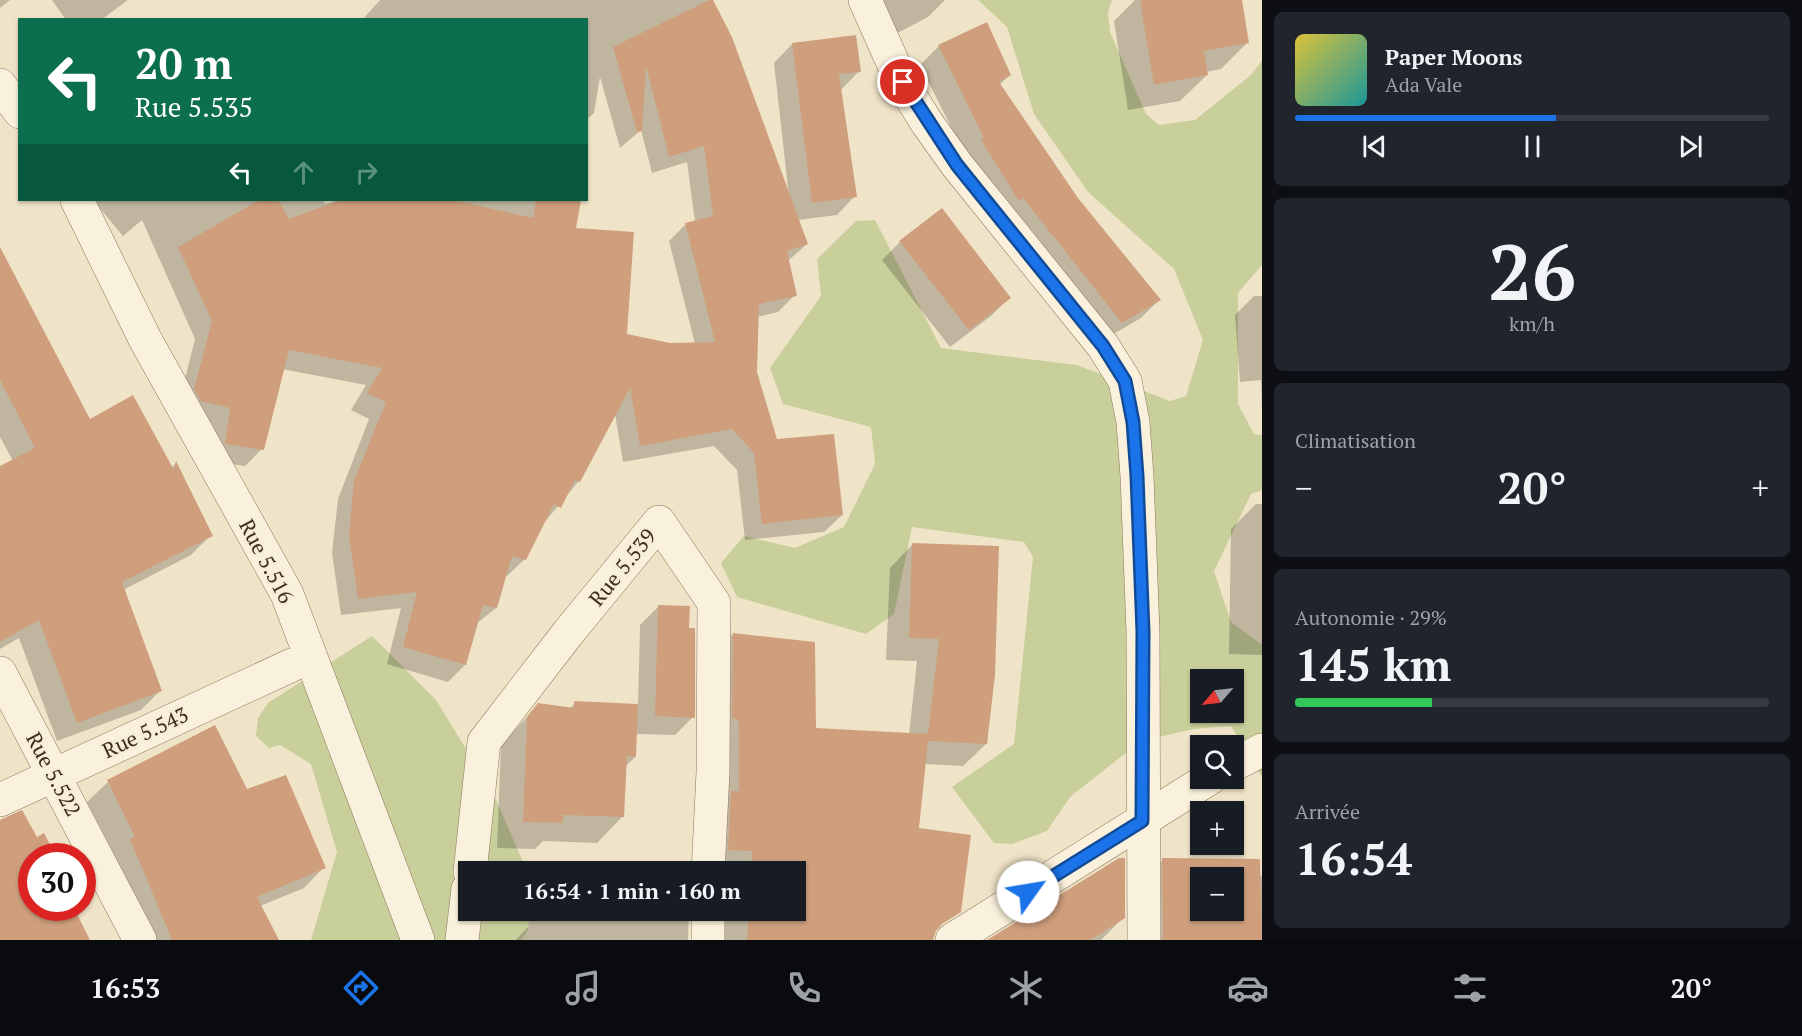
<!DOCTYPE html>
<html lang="fr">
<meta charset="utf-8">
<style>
:root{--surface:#171b24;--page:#20242c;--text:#f1f3f6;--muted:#9ea1a6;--line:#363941;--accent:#1a73e8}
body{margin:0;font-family:"PT Serif",serif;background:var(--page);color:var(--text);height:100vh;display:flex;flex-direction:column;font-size:22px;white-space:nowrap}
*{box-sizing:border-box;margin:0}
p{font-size:20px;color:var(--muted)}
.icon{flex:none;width:33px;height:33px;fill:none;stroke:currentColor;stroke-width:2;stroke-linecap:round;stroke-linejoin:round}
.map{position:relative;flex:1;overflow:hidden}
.drawer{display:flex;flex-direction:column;gap:12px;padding:12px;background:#0d0f14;width:540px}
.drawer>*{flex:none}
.banner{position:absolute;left:18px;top:18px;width:570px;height:183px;border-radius:0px;box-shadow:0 2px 4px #0004;background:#0b6e4f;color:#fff;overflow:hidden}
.needle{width:39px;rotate:242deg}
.fabs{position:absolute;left:1190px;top:669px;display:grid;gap:12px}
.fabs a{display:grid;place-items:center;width:54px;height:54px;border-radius:0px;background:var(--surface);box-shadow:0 2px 4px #0004;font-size:30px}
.speed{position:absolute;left:18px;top:843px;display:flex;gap:12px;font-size:30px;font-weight:700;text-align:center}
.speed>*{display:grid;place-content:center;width:78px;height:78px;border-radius:50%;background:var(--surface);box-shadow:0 2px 4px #0004;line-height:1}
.speed .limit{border:9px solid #d22;background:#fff;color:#111}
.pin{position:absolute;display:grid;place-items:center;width:51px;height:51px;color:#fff;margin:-26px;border:3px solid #fff;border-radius:50%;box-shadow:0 2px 6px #0007}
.me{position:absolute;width:66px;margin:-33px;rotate:58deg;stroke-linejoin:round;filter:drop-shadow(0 0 4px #0008)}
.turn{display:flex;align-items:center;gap:21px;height:126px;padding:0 18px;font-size:27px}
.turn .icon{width:78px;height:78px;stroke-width:2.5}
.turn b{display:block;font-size:42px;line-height:51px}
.lanes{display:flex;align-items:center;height:57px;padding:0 18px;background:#0003;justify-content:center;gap:30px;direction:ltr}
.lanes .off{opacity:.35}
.big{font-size:45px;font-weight:600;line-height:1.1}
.drawer .card{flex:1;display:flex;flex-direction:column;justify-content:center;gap:9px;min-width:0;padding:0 21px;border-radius:9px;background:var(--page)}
.drawer .dial{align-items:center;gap:0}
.dial b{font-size:78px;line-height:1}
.song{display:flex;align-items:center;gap:18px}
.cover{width:72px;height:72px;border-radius:9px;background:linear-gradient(135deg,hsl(50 70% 55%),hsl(180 70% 35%))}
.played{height:6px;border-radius:3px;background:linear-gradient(90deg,var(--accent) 55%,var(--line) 55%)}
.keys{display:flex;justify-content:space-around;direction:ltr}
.heat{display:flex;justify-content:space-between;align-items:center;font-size:33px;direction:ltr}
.charge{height:9px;border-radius:4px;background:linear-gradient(90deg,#34c759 29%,var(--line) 0)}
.trip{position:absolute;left:458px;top:861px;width:348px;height:60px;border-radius:0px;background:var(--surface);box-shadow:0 2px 4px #0004;font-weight:600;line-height:60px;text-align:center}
.dock{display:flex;height:96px;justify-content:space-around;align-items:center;background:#090b0e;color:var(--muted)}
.dock .icon{width:42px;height:42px}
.dock .on{color:var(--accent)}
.dock b{font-size:27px;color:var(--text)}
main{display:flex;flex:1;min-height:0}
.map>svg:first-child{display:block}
.green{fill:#c9cf9b;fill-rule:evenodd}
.shadow{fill:#0003;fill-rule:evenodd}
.building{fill:#cf9f7d;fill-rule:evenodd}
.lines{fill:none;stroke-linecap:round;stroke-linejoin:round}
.street-casing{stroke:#8d765c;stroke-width:34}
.street{stroke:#faf1dc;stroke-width:33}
.route-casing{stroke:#114b97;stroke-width:15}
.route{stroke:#1a73e8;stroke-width:10}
.labels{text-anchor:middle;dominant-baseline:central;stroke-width:5;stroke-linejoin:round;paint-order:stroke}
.street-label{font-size:21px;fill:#3d2e20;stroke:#f7eed8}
</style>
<main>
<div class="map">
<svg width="1262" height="940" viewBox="0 0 1262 940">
<rect width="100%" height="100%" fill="#f0e4c8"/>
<g class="green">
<path d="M 978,0 L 1112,0 L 1108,12 L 1110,32 L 1146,114 L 1159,125 L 1195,120 L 1251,75 L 1262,61 L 1262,265 L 1238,293 L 1238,404 L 1254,434 L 1262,435 L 1262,490 L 1251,494 L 1214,571 L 1231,622 L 1262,645 L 1262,777 L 1231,726 L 1194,729 L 1141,741 L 1070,797 L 1047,831 L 1012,844 L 994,843 L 952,787 L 1014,744 L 1033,557 L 1024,542 L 912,527 L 894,614 L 866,634 L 737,597 L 721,563 L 744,536 L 795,548 L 844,527 L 875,464 L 871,427 L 783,404 L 770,368 L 821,296 L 817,259 L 856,221 L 875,220 L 941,348 L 1077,365 L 1170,401 L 1186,396 L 1203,340 L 1174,269 L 1088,192 L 1034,114 L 1007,27 ZM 1200,680 L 1233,680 L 1233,712 L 1200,712 Z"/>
<path d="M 372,636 L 436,700 L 493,793 L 527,871 L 468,872 L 468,910 L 528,911 L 528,930 L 521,940 L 311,940 L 337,852 L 311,764 L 280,745 L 269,748 L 256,736 L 258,718 L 268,703 Z"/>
</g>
<g class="shadow">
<path d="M 0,0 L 10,0 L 0,8 Z"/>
<path d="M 52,0 L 128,0 L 101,20 L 66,20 Z"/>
<path d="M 380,0 L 707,0 L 789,197 L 774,63 L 792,44 L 859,71 L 841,90 L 855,196 L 837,215 L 798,220 L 807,244 L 788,261 L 795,295 L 778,312 L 757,317 L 756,372 L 776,441 L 842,515 L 824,532 L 745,540 L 737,470 L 714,446 L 623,462 L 615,414 L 579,481 L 543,524 L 525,559 L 507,576 L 505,575 L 496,608 L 476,624 L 465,665 L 448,682 L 387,664 L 401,608 L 341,615 L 332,553 L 338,499 L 369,419 L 351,410 L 366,385 L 282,369 L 262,449 L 245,466 L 209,461 L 213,425 L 184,418 L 178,407 L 195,339 L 142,220 L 123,236 L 93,200 L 323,200 L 325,204 L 339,200 L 580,200 L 575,230 L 626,336 L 670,345 L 695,344 L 669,241 L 686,224 L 695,222 L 687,162 L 652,173 L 641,130 L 620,148 L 600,77 L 594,113 L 586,120 L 586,20 L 362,20 Z"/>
<path d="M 863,0 L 945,0 L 928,17 L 884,40 Z"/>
<path d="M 1135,0 L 1240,0 L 1247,43 L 1221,69 L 1206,72 L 1207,75 L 1180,101 L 1128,110 L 1114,21 Z"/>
<path d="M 939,46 L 1010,75 L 999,85 L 1077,199 L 1159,300 L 1141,318 L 1103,340 L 966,157 L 920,65 Z"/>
<path d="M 900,242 L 1009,298 L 991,316 L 950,347 L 882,260 Z"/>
<path d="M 0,250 L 89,421 L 171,468 L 176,463 L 211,535 L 191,555 L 123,590 L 160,691 L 141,710 L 57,741 L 19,638 L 0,649 L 0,468 L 13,461 L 0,437 Z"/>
<path d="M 1254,296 L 1262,296 L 1262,410 L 1261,380 L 1240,382 L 1235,315 Z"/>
<path d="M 1256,504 L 1262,504 L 1262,655 L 1229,654 L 1231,529 Z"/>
<path d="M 912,545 L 986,744 L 963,766 L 924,764 L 901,940 L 704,940 L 702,910 L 795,910 L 795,872 L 705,872 L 710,657 L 733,634 L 815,729 L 909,735 L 917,661 L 886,660 L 890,568 Z"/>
<path d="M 658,607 L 688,629 L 693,717 L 675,735 L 636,734 L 635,757 L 625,767 L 623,816 L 597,843 L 543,841 L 535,849 L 497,848 L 501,745 L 538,705 L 569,709 L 575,703 L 638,705 L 640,625 Z"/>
<path d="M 108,782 L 247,791 L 324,867 L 304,888 L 260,906 L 277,940 L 143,940 L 115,856 L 87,802 Z"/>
<path d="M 0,823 L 36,839 L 44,835 L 54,856 L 32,856 L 32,908 L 73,908 L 89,940 L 0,940 Z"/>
<path d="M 1163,860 L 1262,876 L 1262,940 L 1140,940 L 1141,882 ZM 1200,878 L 1233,878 L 1233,910 L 1200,910 Z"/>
<path d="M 529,910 L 689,910 L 688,940 L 516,940 L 528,927 Z"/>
<path d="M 1124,917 L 1101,940 L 990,940 Z"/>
</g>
<g class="building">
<path d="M 709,0 L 713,0 L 732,37 L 808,244 L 787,251 L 797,296 L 759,304 L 757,372 L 777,439 L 834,434 L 843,515 L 762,524 L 754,453 L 732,429 L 640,446 L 630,388 L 580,482 L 575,480 L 561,508 L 554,504 L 526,560 L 512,556 L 497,608 L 483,605 L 466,665 L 403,647 L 417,592 L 358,599 L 349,535 L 354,481 L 386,402 L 367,393 L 382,368 L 289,350 L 264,450 L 225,444 L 230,408 L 201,401 L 194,389 L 212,321 L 178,247 L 259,200 L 278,200 L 289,219 L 341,200 L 453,200 L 533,218 L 536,200 L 581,200 L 576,228 L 634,232 L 627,334 L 670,343 L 715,342 L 685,223 L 713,216 L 704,146 L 669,157 L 646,66 L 642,131 L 637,132 L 613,47 Z"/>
<path d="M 1140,0 L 1242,0 L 1249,43 L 1204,51 L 1208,75 L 1154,85 Z"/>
<path d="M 987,22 L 1011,75 L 999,82 L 1078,198 L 1161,300 L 1122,323 L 1023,198 L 1019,201 L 981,140 L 984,138 L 938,45 Z"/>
<path d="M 856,35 L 861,72 L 839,74 L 857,197 L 812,203 L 792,43 Z"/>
<path d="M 942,208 L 1011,298 L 969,330 L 899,241 Z"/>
<path d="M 0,247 L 90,419 L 133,395 L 174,470 L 176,461 L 213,536 L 122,582 L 162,691 L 77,723 L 39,620 L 0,642 L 0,466 L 35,448 L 0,380 Z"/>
<path d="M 912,543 L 999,546 L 995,675 L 987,744 L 928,741 L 919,828 L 971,835 L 961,912 L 942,924 L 936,931 L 933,940 L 747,940 L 749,910 L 795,910 L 795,872 L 751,872 L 752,851 L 728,850 L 731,791 L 739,791 L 739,727 L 738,719 L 732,719 L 733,633 L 815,642 L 816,728 L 928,734 L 939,639 L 909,638 Z"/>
<path d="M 658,605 L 690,606 L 689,628 L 695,628 L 695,718 L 655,716 Z"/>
<path d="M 574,701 L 638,704 L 636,757 L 627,756 L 624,817 L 563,815 L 563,823 L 523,822 L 527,717 L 538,703 L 574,708 Z"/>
<path d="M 215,725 L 247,789 L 286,775 L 326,868 L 257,897 L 279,940 L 172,940 L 130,839 L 135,837 L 107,780 Z"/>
<path d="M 22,810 L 37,837 L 44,833 L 56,856 L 32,856 L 32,908 L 74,908 L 90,940 L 0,940 L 0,820 Z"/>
<path d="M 1119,858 L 1125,858 L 1125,918 L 1090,940 L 987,940 Z"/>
<path d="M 1162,858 L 1260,859 L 1262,940 L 1163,940 ZM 1200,878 L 1233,878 L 1233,910 L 1200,910 Z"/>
</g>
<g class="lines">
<g class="street-casing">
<g id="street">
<path d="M 865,0 L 902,83 L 927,123 L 957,165 L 1103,346 L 1125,381 L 1133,422 L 1137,476 L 1143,632 L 1144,940"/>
<path d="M 0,85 L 20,112"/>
<path d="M 77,200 L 145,339 L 287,594 L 418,940"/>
<path d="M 0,673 L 140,940"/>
<path d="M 1233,765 L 1262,750"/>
<path d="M 0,800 L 292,665"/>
<path d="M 470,872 L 484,742 L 568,633 L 659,522 L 714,603 L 713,772 L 708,872"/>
<path d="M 708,910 L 708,940"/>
<path d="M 462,940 L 468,889"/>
<path d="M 952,940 L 1210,778"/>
</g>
</g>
<use href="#street" class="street"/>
</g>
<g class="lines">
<g class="route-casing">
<path id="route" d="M 903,82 L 957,165 L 1103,346 L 1125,381 L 1133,422 L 1137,476 L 1143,632 L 1142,821 L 1028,892"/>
</g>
<use href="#route" class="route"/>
</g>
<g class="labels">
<g class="street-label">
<text transform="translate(267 561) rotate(62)">Rue 5.516</text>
<text transform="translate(622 567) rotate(-51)">Rue 5.539</text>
<text transform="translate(145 732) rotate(-25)">Rue 5.543</text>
<text transform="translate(54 774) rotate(62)">Rue 5.522</text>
</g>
</g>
</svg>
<div class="fabs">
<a><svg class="needle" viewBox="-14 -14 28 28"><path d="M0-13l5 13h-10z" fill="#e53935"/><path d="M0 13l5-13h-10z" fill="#9ea1a6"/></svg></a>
<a><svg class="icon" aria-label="search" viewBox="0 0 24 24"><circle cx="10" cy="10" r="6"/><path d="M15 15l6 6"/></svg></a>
<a>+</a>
<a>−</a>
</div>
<div class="speed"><div class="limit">30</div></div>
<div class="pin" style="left:903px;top:82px;background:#d93025"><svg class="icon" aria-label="arrive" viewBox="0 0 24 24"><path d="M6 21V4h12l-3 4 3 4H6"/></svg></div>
<svg class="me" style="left:1028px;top:892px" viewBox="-20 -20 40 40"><circle r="19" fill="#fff"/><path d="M0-13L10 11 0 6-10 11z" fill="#1a73e8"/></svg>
<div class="trip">16:54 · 1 min · 160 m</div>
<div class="banner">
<div class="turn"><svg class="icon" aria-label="left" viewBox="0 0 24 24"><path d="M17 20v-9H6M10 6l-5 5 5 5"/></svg><div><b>20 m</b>Rue 5.535</div></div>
<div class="lanes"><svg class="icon" aria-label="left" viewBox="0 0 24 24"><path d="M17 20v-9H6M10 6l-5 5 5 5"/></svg><svg class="icon off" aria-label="ahead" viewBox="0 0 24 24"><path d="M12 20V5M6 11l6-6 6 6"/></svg><svg class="icon off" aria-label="right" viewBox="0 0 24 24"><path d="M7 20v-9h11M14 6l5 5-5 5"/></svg></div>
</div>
</div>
<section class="drawer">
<div class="card">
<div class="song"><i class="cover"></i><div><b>Paper Moons</b><p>Ada Vale</p></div></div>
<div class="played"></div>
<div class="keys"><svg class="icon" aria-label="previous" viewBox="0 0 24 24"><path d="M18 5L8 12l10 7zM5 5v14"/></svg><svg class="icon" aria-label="pause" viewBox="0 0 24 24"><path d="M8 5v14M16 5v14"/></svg><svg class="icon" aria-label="next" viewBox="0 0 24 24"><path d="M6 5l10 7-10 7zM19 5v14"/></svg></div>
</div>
<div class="card dial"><b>26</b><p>km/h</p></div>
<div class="card"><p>Climatisation</p>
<div class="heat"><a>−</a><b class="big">20°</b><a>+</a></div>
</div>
<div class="card"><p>Autonomie · 29%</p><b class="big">145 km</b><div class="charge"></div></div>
<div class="card"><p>Arrivée</p><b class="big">16:54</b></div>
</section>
</main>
<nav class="dock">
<b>16:53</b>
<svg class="icon on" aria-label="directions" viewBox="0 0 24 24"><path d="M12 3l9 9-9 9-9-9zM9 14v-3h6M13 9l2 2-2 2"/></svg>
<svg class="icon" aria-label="music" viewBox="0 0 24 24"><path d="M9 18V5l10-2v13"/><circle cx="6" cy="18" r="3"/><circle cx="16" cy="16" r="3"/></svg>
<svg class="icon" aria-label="phone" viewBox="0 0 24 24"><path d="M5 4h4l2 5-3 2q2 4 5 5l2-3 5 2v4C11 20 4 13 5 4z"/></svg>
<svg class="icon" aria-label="climate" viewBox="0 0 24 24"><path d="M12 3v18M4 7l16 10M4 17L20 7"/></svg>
<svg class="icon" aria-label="car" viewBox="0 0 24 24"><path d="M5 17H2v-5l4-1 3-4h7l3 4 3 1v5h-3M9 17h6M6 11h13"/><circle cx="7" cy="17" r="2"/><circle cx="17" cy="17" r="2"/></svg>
<svg class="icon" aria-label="filters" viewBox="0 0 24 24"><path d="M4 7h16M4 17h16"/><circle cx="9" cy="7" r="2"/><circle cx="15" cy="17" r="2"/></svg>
<b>20°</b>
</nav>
